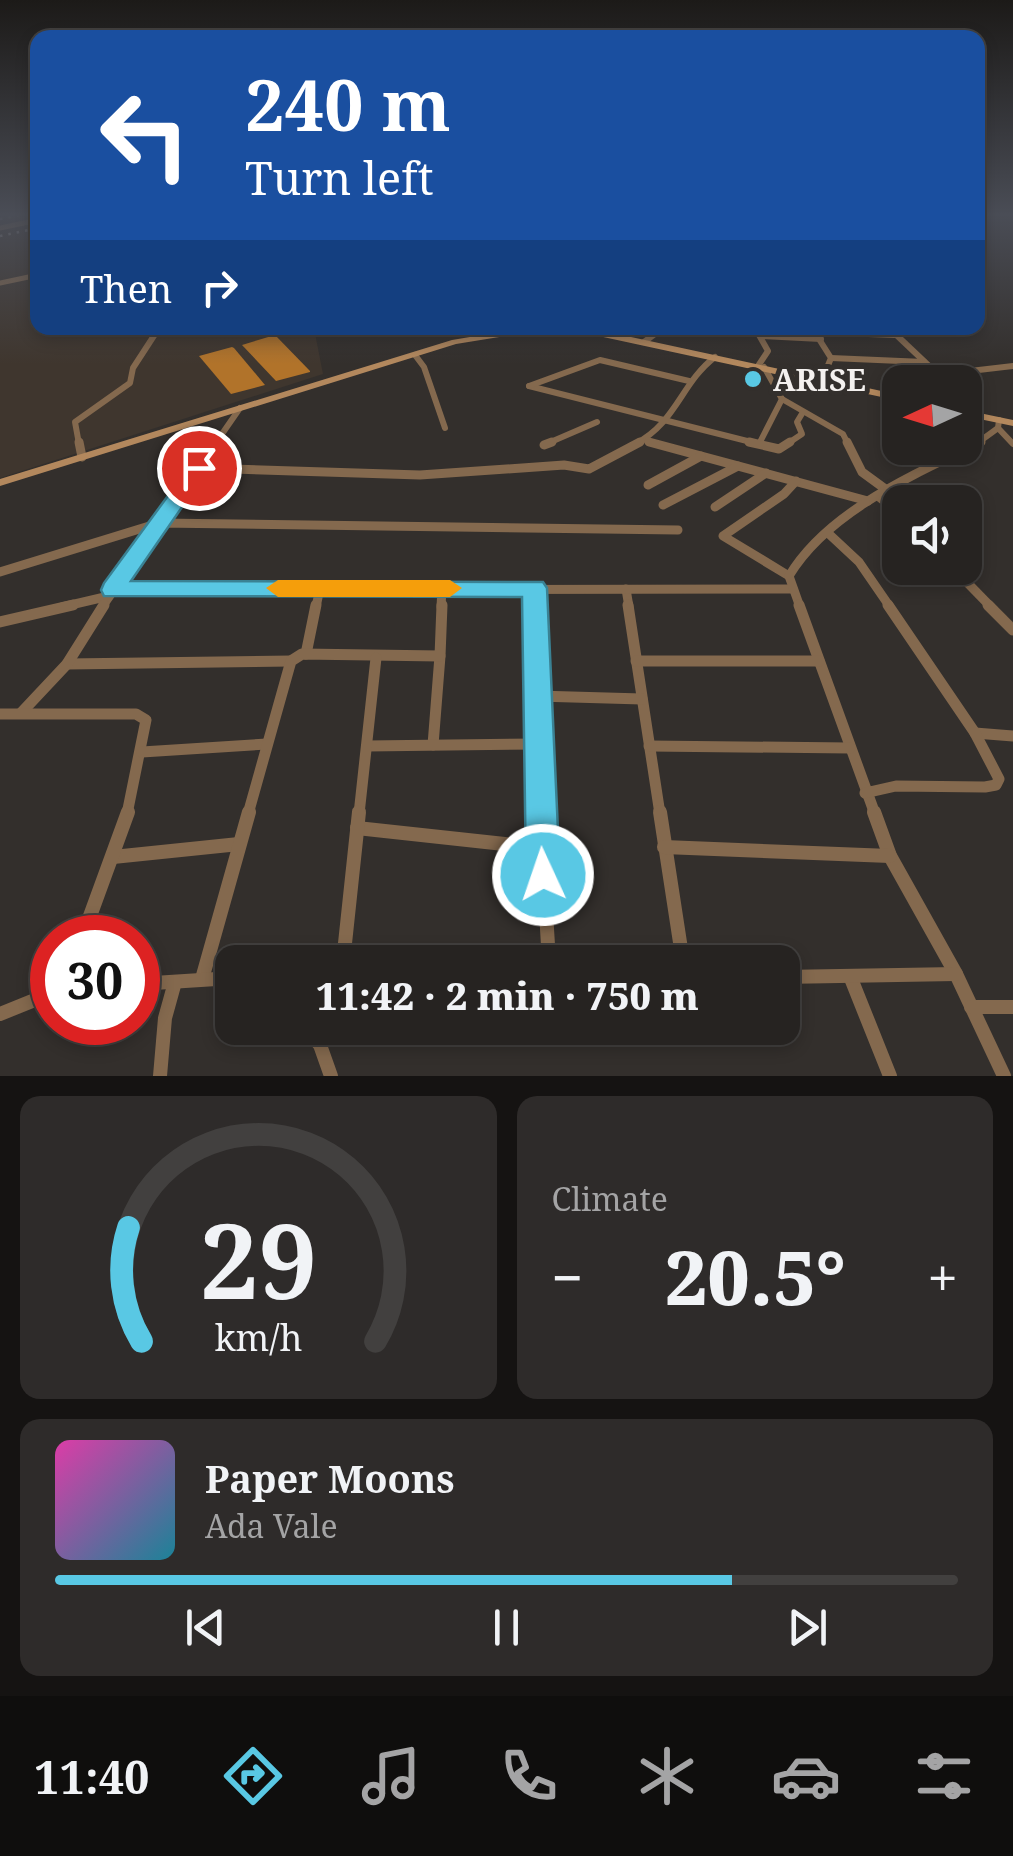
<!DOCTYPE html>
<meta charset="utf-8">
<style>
:root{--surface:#262321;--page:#2e2b2a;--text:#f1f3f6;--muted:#a4a4a5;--line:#42403f;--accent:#59c8e4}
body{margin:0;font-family:"Noto Serif",serif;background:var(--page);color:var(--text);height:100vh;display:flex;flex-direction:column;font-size:38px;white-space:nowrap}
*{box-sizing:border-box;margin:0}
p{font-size:32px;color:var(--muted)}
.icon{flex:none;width:55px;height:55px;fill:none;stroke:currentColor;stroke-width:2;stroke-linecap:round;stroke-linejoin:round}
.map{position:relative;height:1076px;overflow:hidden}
.details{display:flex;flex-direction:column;gap:20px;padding:20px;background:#151312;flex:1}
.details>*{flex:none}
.top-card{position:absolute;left:30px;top:30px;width:955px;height:305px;border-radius:20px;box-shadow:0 5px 15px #0003,0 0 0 2px var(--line);background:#1a4fa0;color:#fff;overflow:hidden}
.needle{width:65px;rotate:266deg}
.buttons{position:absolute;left:882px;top:365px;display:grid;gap:20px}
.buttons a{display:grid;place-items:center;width:100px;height:100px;border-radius:20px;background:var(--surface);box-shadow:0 5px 15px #0003,0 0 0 2px var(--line);font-size:50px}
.speed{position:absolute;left:30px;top:915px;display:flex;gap:20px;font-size:50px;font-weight:700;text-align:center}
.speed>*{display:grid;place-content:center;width:130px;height:130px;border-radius:50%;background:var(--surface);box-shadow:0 5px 15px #0003,0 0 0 2px var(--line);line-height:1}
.speed .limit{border:15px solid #d22;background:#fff;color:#111}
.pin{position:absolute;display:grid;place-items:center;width:85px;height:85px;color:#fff;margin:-42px;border:5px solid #fff;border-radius:50%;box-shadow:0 2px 10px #0007}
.me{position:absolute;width:110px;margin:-55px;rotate:357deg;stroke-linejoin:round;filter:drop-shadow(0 0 8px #0008)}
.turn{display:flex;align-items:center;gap:35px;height:210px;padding:0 50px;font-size:45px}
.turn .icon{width:130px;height:130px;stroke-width:2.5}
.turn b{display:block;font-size:70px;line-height:85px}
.then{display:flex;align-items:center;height:95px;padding:0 50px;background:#0003;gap:20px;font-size:38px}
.big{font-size:75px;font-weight:800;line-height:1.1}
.details .card{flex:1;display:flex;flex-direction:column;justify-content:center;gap:15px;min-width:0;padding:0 35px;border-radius:20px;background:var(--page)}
.details .dial{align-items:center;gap:0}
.dial svg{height:260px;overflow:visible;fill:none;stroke:var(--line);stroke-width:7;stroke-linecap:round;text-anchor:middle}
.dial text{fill:var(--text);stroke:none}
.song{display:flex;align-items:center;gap:30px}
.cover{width:120px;height:120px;border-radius:15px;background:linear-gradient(135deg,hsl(320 70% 55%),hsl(190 70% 35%))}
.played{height:10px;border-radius:5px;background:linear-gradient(90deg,var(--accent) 75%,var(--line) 75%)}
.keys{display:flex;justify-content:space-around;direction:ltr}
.heat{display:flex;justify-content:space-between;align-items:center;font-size:55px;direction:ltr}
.details .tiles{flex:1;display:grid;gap:20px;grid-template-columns:1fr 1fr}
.card:last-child{grid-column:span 2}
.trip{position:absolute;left:215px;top:945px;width:585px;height:100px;border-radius:20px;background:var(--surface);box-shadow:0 5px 15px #0003,0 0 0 2px var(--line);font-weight:800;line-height:100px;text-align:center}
.menu{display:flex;height:160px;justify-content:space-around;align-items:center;background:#0f0e0d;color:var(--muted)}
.menu .icon{width:70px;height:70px}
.menu .selected{color:var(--accent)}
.menu b{font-size:45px;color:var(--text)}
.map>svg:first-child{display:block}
.built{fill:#3f362e}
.water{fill:#b1732a}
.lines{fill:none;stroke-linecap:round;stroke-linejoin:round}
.street-far4{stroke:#84694e;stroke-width:5}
.street-far3{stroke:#84694e;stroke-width:6}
.street-far2{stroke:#84694e;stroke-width:9}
.street-far1{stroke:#84694e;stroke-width:11}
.street{stroke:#84694e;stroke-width:14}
.secondary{fill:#b3885d;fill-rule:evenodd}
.rail{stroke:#999593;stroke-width:2.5;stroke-dasharray:2.5 6;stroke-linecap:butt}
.route{fill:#59c8e4;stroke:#3a8294;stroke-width:2.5}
.slow{fill:#f59e0b}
.poi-dot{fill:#59c8e4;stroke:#332f2c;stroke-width:4}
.labels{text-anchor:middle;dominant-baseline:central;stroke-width:10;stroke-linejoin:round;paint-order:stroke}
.far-poi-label{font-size:30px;font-weight:bold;fill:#f4f1ef;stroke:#332f2c;text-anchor:start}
</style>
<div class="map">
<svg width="1013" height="1076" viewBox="0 0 1013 1076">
<rect width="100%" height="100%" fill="#332f2c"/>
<path class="built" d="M 17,213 L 37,213 L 38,328 L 314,328 L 323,374 L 0,478 L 0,217 Z"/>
<g class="water">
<path d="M 275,335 L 310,371 L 310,372 L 276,381 L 242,345 Z"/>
<path d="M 232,347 L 234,348 L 265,385 L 231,394 L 199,356 Z"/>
</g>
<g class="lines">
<g class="street-far4">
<path d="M 9,213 L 16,213"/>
<path d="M 0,228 L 38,220"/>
<path d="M 0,283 L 38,275"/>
</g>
<g class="street-far3">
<path d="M 755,328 L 768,351 L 758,366"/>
<path d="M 812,328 L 831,358 L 822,380"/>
<path d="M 889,328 L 946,382"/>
<path d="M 817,332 L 894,335"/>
<path d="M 762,336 L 821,339"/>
<path d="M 644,342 L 663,328"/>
<path d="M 415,355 L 424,367 L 445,428"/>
<path d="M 831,358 L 924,362"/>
<path d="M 764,367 L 782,399 L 843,434 L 848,444"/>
<path d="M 942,379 L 953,373 L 1013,366"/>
<path d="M 529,386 L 759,444"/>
<path d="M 529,386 L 600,360 L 689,381"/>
<path d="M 965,402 L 978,416"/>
<path d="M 998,428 L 1013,444"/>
<path d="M 647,441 L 658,444"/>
<path d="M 79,444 L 75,422 L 130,383 L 133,368 L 159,328"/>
<path d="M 215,444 L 240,408"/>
<path d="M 546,444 L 597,422"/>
<path d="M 635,444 C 677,422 681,383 715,357"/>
<path d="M 759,444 L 782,399"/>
<path d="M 787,444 L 802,434 L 797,422 L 803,412"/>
<path d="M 976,444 L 998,428 L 999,420"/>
</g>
<g class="street-far2">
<path d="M 79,442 L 82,457"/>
<path d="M 649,442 L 868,501"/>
<path d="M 749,442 L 779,449 L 790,442"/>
<path d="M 847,442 L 862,472 L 888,491"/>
<path d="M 544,445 L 552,442"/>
<path d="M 199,468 L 420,475 L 564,465 L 589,469 L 640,442"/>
<path d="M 648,485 L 701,456"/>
<path d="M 878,496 L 900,514"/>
<path d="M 663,505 L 738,466"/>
<path d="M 715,507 L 766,473"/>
<path d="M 829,534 L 859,562 L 890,607"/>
<path d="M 953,568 L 991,607"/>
<path d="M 0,572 L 159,523 L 678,530"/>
<path d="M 789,576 L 723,536 L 784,494 L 796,481"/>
<path d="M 534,588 L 535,607"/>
<path d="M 626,589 L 629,607"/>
<path d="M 113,590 L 793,589"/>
<path d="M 62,607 L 109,596"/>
<path d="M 102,607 L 217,442"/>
<path d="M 316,607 L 320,588"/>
<path d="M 441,607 L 442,588"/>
<path d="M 800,607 L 789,576 C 828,511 915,474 981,442"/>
</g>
<g class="street-far1">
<path d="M 534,605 L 540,814"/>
<path d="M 628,605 L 660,814"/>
<path d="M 799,605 L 875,814"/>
<path d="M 988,605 L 1013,630"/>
<path d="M 0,622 L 73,605"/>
<path d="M 306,654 L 316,605"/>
<path d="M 636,661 L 819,661"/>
<path d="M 67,664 L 291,661"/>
<path d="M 537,696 L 642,699"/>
<path d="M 21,713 L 67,664 L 104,605"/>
<path d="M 0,714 L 136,714 L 146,720 L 127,814"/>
<path d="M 975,733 L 1013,736"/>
<path d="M 433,745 L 440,656"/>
<path d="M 367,746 L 538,744"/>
<path d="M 649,746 L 850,748"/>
<path d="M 142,752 L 267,744"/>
<path d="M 865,793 L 896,786 L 985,787 L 996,785 L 999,779 L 975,733 L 888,605"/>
<path d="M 248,814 L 291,661 L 302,654 L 440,656 L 442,605"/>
<path d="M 359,814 L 376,658"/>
</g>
<g class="street">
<path d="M 540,812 L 549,962"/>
<path d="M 660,812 L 683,962"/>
<path d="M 874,812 L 890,856 L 956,974 L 1004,1076"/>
<path d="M 357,828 L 541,848"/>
<path d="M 664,847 L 890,856"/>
<path d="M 113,857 L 239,844"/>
<path d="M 82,938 L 128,812"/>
<path d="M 343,962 L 359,812"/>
<path d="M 850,976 L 890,1076"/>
<path d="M 782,977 L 956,974"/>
<path d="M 202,979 L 249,812"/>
<path d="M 138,984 L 232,978"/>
<path d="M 971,1007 L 1013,1007"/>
<path d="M 0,1014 L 52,993"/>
<path d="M 306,1028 L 320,1045 L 331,1076"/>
<path d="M 160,1076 L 165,1018 L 175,982"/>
</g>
<g class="secondary">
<path d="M 524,328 L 541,328 L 537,331 L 456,344 L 0,486 L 0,479 L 452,340 Z"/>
<path d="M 545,328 L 594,329 L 900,395 L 900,401 L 594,335 L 549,331 Z"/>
<path d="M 965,410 L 1013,420 L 1013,426 L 965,416 Z"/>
</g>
<g class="rail">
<path d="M 0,219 L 31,213"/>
<path d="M 0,236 L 38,228"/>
</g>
</g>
<linearGradient id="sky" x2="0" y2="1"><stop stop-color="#1c1a18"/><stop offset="0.59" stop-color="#4a4d56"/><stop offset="1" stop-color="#4a4d56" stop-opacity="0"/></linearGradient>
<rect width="1013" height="364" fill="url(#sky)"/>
<path class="route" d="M 199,462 L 209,468 L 131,581 L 543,582 L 547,588 L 560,875 L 555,886 L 543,891 L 531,886 L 526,875 L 522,597 L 104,596 L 101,590 L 104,583 L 192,463 Z"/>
<path class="slow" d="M 278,580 L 450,580 L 462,588 L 450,597 L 278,597 L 266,588 Z"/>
<circle class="poi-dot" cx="753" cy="379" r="10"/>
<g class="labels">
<g class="far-poi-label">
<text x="773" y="379">ARISE</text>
</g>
</g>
</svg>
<div class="buttons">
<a><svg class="needle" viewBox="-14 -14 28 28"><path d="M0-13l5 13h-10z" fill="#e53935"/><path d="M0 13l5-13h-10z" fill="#a4a4a5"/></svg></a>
<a><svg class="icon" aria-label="sound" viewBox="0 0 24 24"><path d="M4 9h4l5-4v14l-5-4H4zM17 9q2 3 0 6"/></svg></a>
</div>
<div class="speed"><div class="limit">30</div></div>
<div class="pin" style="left:199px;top:468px;background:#d93025"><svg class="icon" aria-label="arrive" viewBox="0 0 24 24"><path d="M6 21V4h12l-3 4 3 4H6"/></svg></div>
<svg class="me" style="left:543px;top:875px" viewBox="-20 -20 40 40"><circle r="17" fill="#59c8e4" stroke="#fff" stroke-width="3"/><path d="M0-11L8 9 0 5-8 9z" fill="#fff"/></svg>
<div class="trip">11:42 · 2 min · 750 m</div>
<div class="top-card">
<div class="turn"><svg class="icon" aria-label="left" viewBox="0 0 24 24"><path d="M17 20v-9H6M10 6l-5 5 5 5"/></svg><div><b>240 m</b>Turn left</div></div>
<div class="then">Then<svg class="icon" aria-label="right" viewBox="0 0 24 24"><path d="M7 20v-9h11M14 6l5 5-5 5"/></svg></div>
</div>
</div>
<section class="details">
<div class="tiles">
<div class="card dial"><svg viewBox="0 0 100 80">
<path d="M14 69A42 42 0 1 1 86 69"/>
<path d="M14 69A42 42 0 0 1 10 34" stroke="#59c8e4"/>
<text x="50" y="56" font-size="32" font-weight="700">29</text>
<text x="50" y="72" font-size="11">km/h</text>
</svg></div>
<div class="card"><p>Climate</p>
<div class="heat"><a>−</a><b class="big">20.5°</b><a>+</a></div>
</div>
<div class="card">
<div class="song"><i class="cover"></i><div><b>Paper Moons</b><p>Ada Vale</p></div></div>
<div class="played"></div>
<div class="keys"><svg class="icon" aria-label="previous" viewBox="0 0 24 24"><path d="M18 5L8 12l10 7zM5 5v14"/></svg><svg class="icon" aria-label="pause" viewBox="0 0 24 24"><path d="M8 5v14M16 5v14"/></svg><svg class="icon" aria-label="next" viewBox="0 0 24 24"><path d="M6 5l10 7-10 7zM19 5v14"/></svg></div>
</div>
</div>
</section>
<nav class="menu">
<b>11:40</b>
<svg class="icon selected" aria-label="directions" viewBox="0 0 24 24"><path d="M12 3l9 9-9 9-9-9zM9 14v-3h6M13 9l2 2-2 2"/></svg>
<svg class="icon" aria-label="music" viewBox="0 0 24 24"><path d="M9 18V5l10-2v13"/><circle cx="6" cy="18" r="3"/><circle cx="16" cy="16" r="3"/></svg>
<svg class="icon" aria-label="phone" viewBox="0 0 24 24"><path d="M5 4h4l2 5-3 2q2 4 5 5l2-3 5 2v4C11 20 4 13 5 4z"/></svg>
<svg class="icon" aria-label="climate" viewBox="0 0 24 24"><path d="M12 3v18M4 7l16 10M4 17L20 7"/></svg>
<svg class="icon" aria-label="car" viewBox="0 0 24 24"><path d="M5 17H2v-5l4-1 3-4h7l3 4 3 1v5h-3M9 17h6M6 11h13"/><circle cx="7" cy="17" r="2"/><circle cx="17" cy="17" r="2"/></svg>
<svg class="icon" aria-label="filters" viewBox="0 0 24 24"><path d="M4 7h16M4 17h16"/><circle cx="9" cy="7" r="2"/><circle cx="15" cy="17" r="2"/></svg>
</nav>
